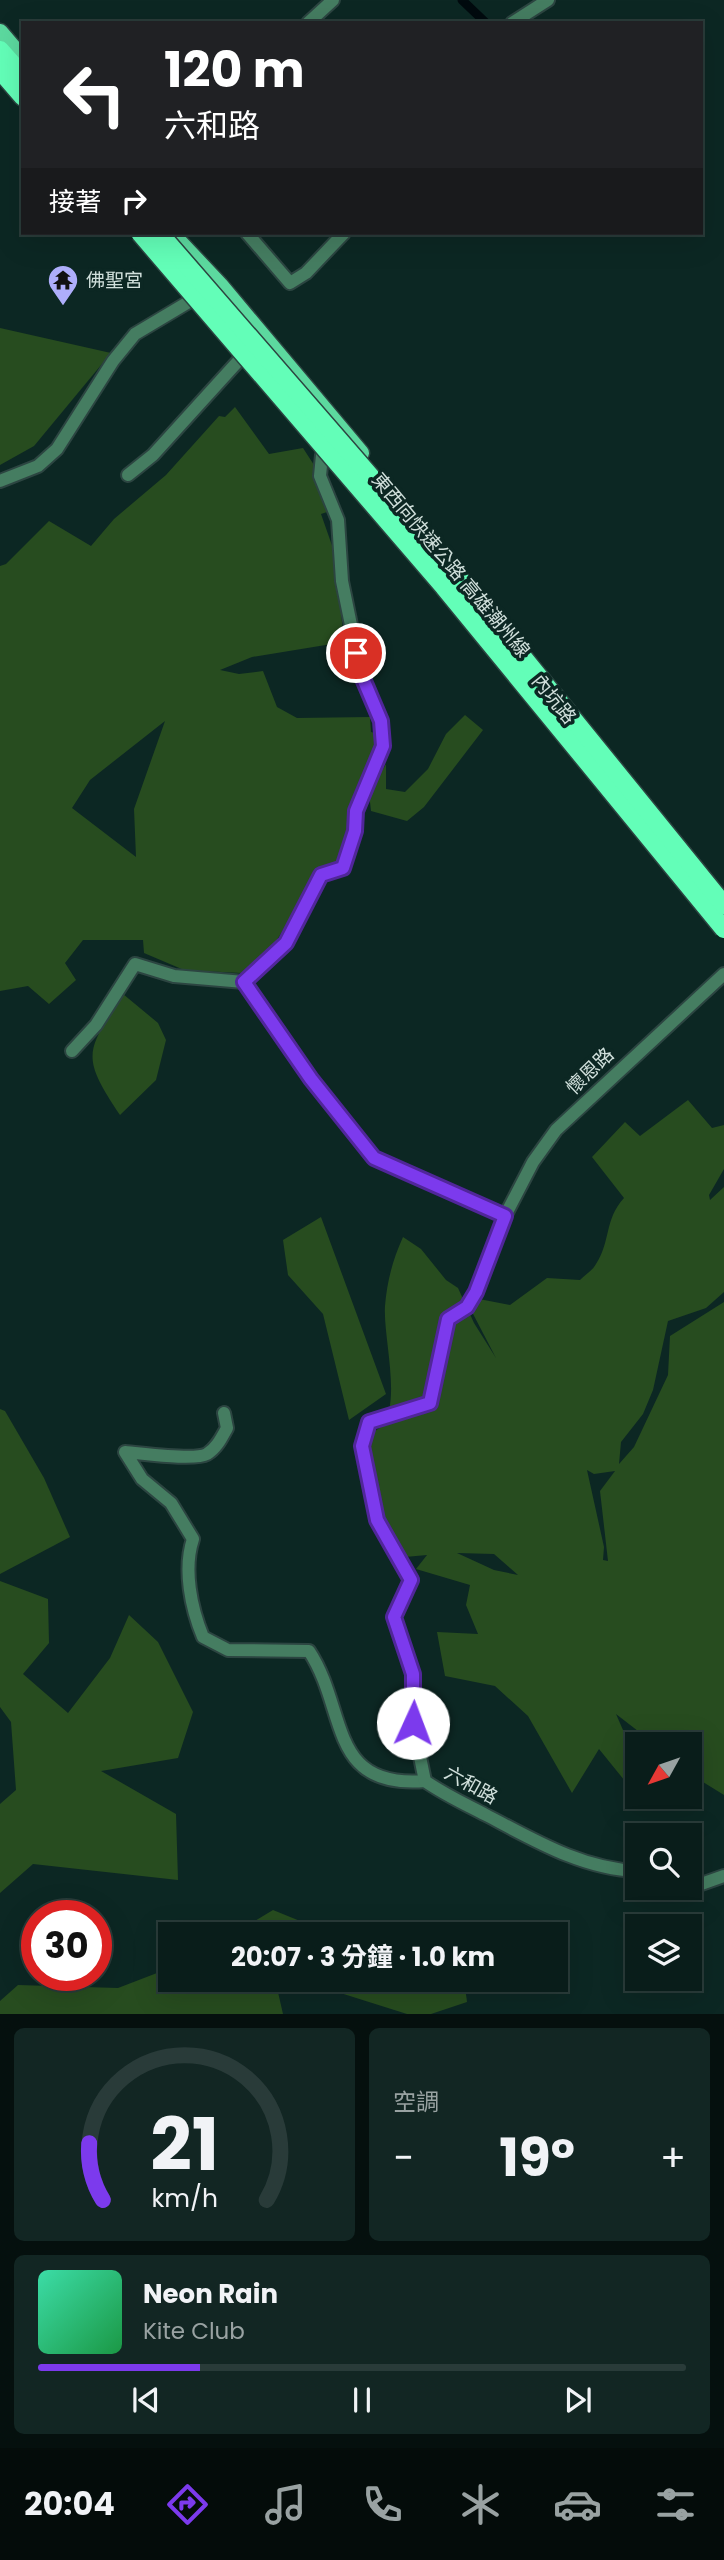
<!DOCTYPE html>
<html lang="zh-TW">
<meta charset="utf-8">
<style>
:root{--surface:#091d1a;--page:#122623;--text:#f1f3f6;--muted:#99a2a2;--line:#293b39;--accent:#7c3aed}
body{margin:0;font-family:Poppins,"Noto Sans TC",sans-serif;background:var(--page);color:var(--text);height:100vh;display:flex;flex-direction:column;font-size:26px;white-space:nowrap}
*{box-sizing:border-box;margin:0}
p{font-size:23px;color:var(--muted)}
.icon{flex:none;width:38px;height:38px;fill:none;stroke:currentColor;stroke-width:2;stroke-linecap:round;stroke-linejoin:round}
.map{position:relative;height:2014px;overflow:hidden}
.sheet{display:flex;flex-direction:column;gap:14px;padding:14px;background:#05100e;flex:1}
.sheet>*{flex:none}
.hud{position:absolute;left:21px;top:21px;width:682px;height:214px;border-radius:0px;box-shadow:0 7px 28px #0002,0 0 0 2px var(--line);background:#202124;color:#fff;overflow:hidden}
.needle{width:46px;rotate:230deg}
.buttons{position:absolute;left:625px;top:1732px;display:grid;gap:14px}
.buttons a{display:grid;place-items:center;width:77px;height:77px;border-radius:0px;background:var(--surface);box-shadow:0 7px 28px #0002,0 0 0 2px var(--line);font-size:35px}
.speed{position:absolute;left:21px;top:1900px;display:flex;gap:14px;font-size:35px;font-weight:700;text-align:center}
.speed>*{display:grid;place-content:center;width:91px;height:91px;border-radius:50%;background:var(--surface);box-shadow:0 7px 28px #0002,0 0 0 2px var(--line);line-height:1}
.speed .limit{border:10px solid #d22;background:#fff;color:#111}
.pin{position:absolute;display:grid;place-items:center;width:60px;height:60px;color:#fff;margin:-30px;border:4px solid #fff;border-radius:50%;box-shadow:0 2px 7px #0007}
.me{position:absolute;width:77px;margin:-38px;rotate:2deg;stroke-linejoin:round;filter:drop-shadow(0 0 5px #0008)}
.turn{display:flex;align-items:center;gap:24px;height:147px;padding:0 28px;font-size:32px}
.turn .icon{width:91px;height:91px;stroke-width:2.5}
.turn b{display:block;font-size:49px;line-height:60px}
.then{display:flex;align-items:center;height:66px;padding:0 28px;background:#0003;gap:14px;font-size:26px}
.big{font-size:52px;font-weight:700;line-height:1.1}
.sheet .card{flex:1;display:flex;flex-direction:column;justify-content:center;gap:10px;min-width:0;padding:0 24px;border-radius:10px;background:var(--page)}
.sheet .dial{align-items:center;gap:0}
.dial svg{height:182px;overflow:visible;fill:none;stroke:var(--line);stroke-width:7;stroke-linecap:round;text-anchor:middle}
.dial text{fill:var(--text);stroke:none}
.song{display:flex;align-items:center;gap:21px}
.cover{width:84px;height:84px;border-radius:10px;background:linear-gradient(135deg,hsl(160 70% 55%),hsl(140 70% 35%))}
.played{height:7px;border-radius:4px;background:linear-gradient(90deg,var(--accent) 25%,var(--line) 25%)}
.keys{display:flex;justify-content:space-around;direction:ltr}
.heat{display:flex;justify-content:space-between;align-items:center;font-size:38px;direction:ltr}
.sheet .tiles{flex:1;display:grid;gap:14px;grid-template-columns:1fr 1fr}
.card:last-child{grid-column:span 2}
.trip{position:absolute;left:158px;top:1922px;width:410px;height:70px;border-radius:0px;background:var(--surface);box-shadow:0 7px 28px #0002,0 0 0 2px var(--line);font-weight:700;line-height:70px;text-align:center}
.tabs{display:flex;height:112px;justify-content:space-around;align-items:center;background:#040c0a;color:var(--muted)}
.tabs .icon{width:49px;height:49px}
.tabs .on{color:var(--accent)}
.tabs b{font-size:32px;color:var(--text)}
.map>svg:first-child{display:block}
.green{fill:#274c1f;fill-rule:evenodd}
.lines{fill:none;stroke-linecap:round;stroke-linejoin:round}
.canal{stroke:#010a0e;stroke-width:9}
.minor-casing{stroke:#2c4541;stroke-width:16}
.major-casing{stroke:#2c4541;stroke-width:19}
.highway-casing{stroke:#2c4541;stroke-width:21}
.minor{stroke:#457d61;stroke-width:12}
.major{stroke:#5cd99f;stroke-width:16}
.highway{stroke:#63feb8;stroke-width:18}
.highway-bridge-casing{stroke:#2c4541;stroke-width:21;stroke-linecap:butt}
.highway-bridge{stroke:#63feb8;stroke-width:18}
.route-casing{stroke:#51269a;stroke-width:18}
.route{stroke:#7c3aed;stroke-width:12}
.labels{text-anchor:middle;dominant-baseline:central;stroke-width:7;stroke-linejoin:round;paint-order:stroke}
.poi-label{font-size:19px;fill:#d1e0dc;stroke:#0c2723;text-anchor:start}
.street-label{font-size:19px;fill:#d1e0dc;stroke:#0c2723}
</style>
<div class="map">
<svg width="724" height="2014" viewBox="0 0 724 2014">
<rect width="100%" height="100%" fill="#0c2723"/>
<g class="green">
<path d="M 0,328 L 111,353 L 34,446 L 0,465 Z"/>
<path d="M 235,407 L 269,454 L 303,448 L 314,465 L 327,512 L 321,514 L 335,554 L 344,642 L 252,657 L 220,670 L 239,674 L 263,671 L 277,707 L 297,718 L 370,717 L 371,732 L 379,734 L 374,762 L 342,860 C 310,877 294,916 274,944 C 266,955 252,964 241,973 L 184,970 L 144,953 L 143,940 L 83,940 L 65,963 L 76,980 L 49,1004 L 28,986 L 0,991 L 0,566 L 6,564 L 49,521 L 91,546 L 114,519 L 166,475 L 219,416 L 225,417 ZM 165,721 L 134,809 L 136,857 L 72,808 L 90,780 Z"/>
<path d="M 465,715 L 483,730 L 424,807 L 407,821 L 371,811 L 369,793 L 386,764 L 386,789 L 405,792 L 428,769 L 446,734 Z"/>
<path d="M 123,994 L 158,1023 L 166,1040 L 156,1080 L 120,1115 C 80,1055 86,1052 123,994 Z"/>
<path d="M 688,1100 L 712,1128 L 724,1125 L 724,1169 L 709,1195 L 710,1200 L 724,1187 L 724,1292 L 706,1308 L 668,1321 L 653,1390 L 643,1414 L 621,1442 L 619,1464 L 634,1447 L 668,1375 L 670,1336 L 724,1302 L 724,1795 L 690,1774 L 690,1745 L 656,1745 L 616,1714 L 637,1762 L 637,1789 L 633,1791 L 599,1749 L 572,1793 L 528,1716 L 495,1686 L 445,1676 L 437,1632 L 478,1634 L 466,1605 L 470,1585 L 416,1569 L 427,1555 L 405,1557 L 386,1540 L 367,1450 L 370,1435 C 373,1432 380,1428 383,1425 C 401,1399 383,1337 385,1306 C 387,1281 393,1259 403,1237 L 421,1249 L 446,1280 L 458,1288 L 474,1323 L 496,1358 L 471,1310 L 479,1299 L 510,1305 L 547,1278 L 580,1280 C 585,1275 593,1270 596,1264 C 611,1241 604,1220 624,1198 L 592,1157 L 625,1122 L 640,1136 ZM 587,1470 L 594,1474 L 615,1471 L 600,1491 L 608,1561 L 603,1560 L 604,1547 ZM 457,1553 L 494,1554 L 518,1575 L 494,1570 Z"/>
<path d="M 321,1217 L 386,1394 L 349,1420 L 323,1314 L 288,1275 L 283,1240 Z"/>
<path d="M 0,1409 L 5,1411 L 44,1478 L 70,1537 L 0,1574 Z"/>
<path d="M 0,1581 L 48,1599 L 49,1643 L 23,1674 L 68,1713 L 110,1658 L 129,1615 L 158,1642 L 193,1712 L 178,1758 L 101,1771 L 176,1814 L 178,1880 L 33,1864 L 0,1893 L 0,1804 L 16,1790 L 11,1722 L 0,1707 Z"/>
<path d="M 273,1910 L 332,1934 L 233,1934 Z"/>
<path d="M 170,1968 L 170,1979 L 275,1979 L 283,2014 L 0,2014 L 0,2001 L 18,1985 L 118,1988 Z"/>
<path d="M 296,1979 L 464,1979 L 467,2002 L 431,2014 L 407,2014 Z"/>
</g>
<g class="lines">
<path class="canal" d="M 462,0 L 486,23"/>
<g class="minor-casing">
<g id="minor">
<path d="M 308,23 L 333,0"/>
<path d="M 512,23 L 548,0"/>
<path d="M 247,233 L 290,283 L 306,273 L 344,233"/>
<path d="M 128,475 L 153,455 L 241,358"/>
<path d="M 0,481 L 38,466 L 57,449 L 113,361 L 135,334 L 202,294"/>
<path d="M 244,982 L 286,943 L 321,875 L 343,868 L 355,831 L 356,811 L 383,746 L 381,721 L 361,674 L 342,581 L 338,520 L 320,476 L 322,455"/>
<path d="M 244,982 L 311,1079 L 374,1158 L 505,1216"/>
<path d="M 72,1051 L 96,1025 L 135,964 L 174,976 L 244,982"/>
<path d="M 224,1413 L 227,1428 C 222,1437 217,1448 207,1454 C 194,1461 141,1453 125,1452 L 142,1479 L 171,1503 L 193,1539 C 183,1569 191,1608 203,1637 L 228,1650 L 309,1651 C 348,1710 327,1789 425,1781"/>
<path d="M 637,1871 C 582,1869 534,1840 486,1815 C 465,1804 445,1795 425,1781 L 413,1723 L 413,1674 L 394,1617 L 411,1580 L 377,1520 L 362,1446 L 369,1422 L 430,1403 L 448,1319 L 467,1308 L 476,1292 L 505,1216 L 533,1162 L 556,1130 L 724,974"/>
<path d="M 668,1888 L 673,1891 L 687,1888"/>
<path d="M 690,1888 L 724,1876"/>
</g>
</g>
<g class="major-casing">
<g id="major">
<path d="M 0,32 L 23,59"/>
<path d="M 171,233 L 220,285 L 361,453"/>
</g>
</g>
<g class="highway-casing">
<g id="highway">
<path d="M 0,50 L 23,76"/>
<path d="M 0,70 L 23,97"/>
</g>
</g>
<use href="#minor" class="minor"/>
<use href="#major" class="major"/>
<use href="#highway" class="highway"/>
<g class="highway-bridge-casing">
<g id="highway-bridge">
<path d="M 140,233 L 444,587 L 724,929"/>
<path d="M 159,233 L 457,576 L 724,905"/>
</g>
</g>
<use href="#highway-bridge" class="highway-bridge"/>
</g>
<g class="lines">
<g class="route-casing">
<path id="route" d="M 356,653 L 361,674 L 381,721 L 383,746 L 356,811 L 355,831 L 343,868 L 321,875 L 286,943 L 244,982 L 311,1079 L 374,1158 L 505,1216 L 476,1292 L 467,1307 L 448,1319 L 430,1403 L 369,1422 L 362,1446 L 377,1520 L 411,1580 L 394,1617 L 413,1674 L 413,1723"/>
</g>
<use href="#route" class="route"/>
</g>
<defs>
<g id="temple-pin" transform="scale(1.575)"><path d="M0 17L-7.5 6A9.5 9.5 0 1 1 7.5 6Z" fill="#aeaefb" stroke="#0c2723"/><path d="M0-6L5-2H3V0L6.5 2.5H4V6H1.5V3h-3V6H-4V2.5H-6.5L-3 0V-2H-5Z" fill="#111"/></g>
</defs>
<g fill-rule="evenodd">
<use href="#temple-pin" x="63" y="280"/>
</g>
<g class="labels">
<g class="poi-label">
<text x="86" y="280">佛聖宮</text>
</g>
<g class="street-label">
<text transform="translate(451 565) rotate(50)">東西向快速公路 高雄潮州線</text>
<text transform="translate(554 699) rotate(51)">內坑路</text>
<text transform="translate(590 1071) rotate(-44)">懷恩路</text>
<text transform="translate(471 1785) rotate(29)">六和路</text>
</g>
</g>
</svg>
<div class="buttons">
<a><svg class="needle" viewBox="-14 -14 28 28"><path d="M0-13l5 13h-10z" fill="#e53935"/><path d="M0 13l5-13h-10z" fill="#99a2a2"/></svg></a>
<a><svg class="icon" aria-label="search" viewBox="0 0 24 24"><circle cx="10" cy="10" r="6"/><path d="M15 15l6 6"/></svg></a>
<a><svg class="icon" aria-label="layers" viewBox="0 0 24 24"><path d="M12 4l9 5-9 5-9-5zM3 14l9 5 9-5"/></svg></a>
</div>
<div class="speed"><div class="limit">30</div></div>
<div class="pin" style="left:356px;top:653px;background:#d93025"><svg class="icon" aria-label="arrive" viewBox="0 0 24 24"><path d="M6 21V4h12l-3 4 3 4H6"/></svg></div>
<svg class="me" style="left:413px;top:1723px" viewBox="-20 -20 40 40"><circle r="19" fill="#fff"/><path d="M0-13L10 11 0 6-10 11z" fill="#7c3aed"/></svg>
<div class="trip">20:07 · 3 分鐘 · 1.0 km</div>
<div class="hud">
<div class="turn"><svg class="icon" aria-label="left" viewBox="0 0 24 24"><path d="M17 20v-9H6M10 6l-5 5 5 5"/></svg><div><b>120 m</b>六和路</div></div>
<div class="then">接著<svg class="icon" aria-label="right" viewBox="0 0 24 24"><path d="M7 20v-9h11M14 6l5 5-5 5"/></svg></div>
</div>
</div>
<section class="sheet">
<div class="tiles">
<div class="card dial"><svg viewBox="0 0 100 80">
<path d="M14 69A42 42 0 1 1 86 69"/>
<path d="M14 69A42 42 0 0 1 8 44" stroke="#7c3aed"/>
<text x="50" y="56" font-size="32" font-weight="700">21</text>
<text x="50" y="72" font-size="11">km/h</text>
</svg></div>
<div class="card"><p>空調</p>
<div class="heat"><a>−</a><b class="big">19°</b><a>+</a></div>
</div>
<div class="card">
<div class="song"><i class="cover"></i><div><b>Neon Rain</b><p>Kite Club</p></div></div>
<div class="played"></div>
<div class="keys"><svg class="icon" aria-label="previous" viewBox="0 0 24 24"><path d="M18 5L8 12l10 7zM5 5v14"/></svg><svg class="icon" aria-label="pause" viewBox="0 0 24 24"><path d="M8 5v14M16 5v14"/></svg><svg class="icon" aria-label="next" viewBox="0 0 24 24"><path d="M6 5l10 7-10 7zM19 5v14"/></svg></div>
</div>
</div>
</section>
<nav class="tabs">
<b>20:04</b>
<svg class="icon on" aria-label="directions" viewBox="0 0 24 24"><path d="M12 3l9 9-9 9-9-9zM9 14v-3h6M13 9l2 2-2 2"/></svg>
<svg class="icon" aria-label="music" viewBox="0 0 24 24"><path d="M9 18V5l10-2v13"/><circle cx="6" cy="18" r="3"/><circle cx="16" cy="16" r="3"/></svg>
<svg class="icon" aria-label="phone" viewBox="0 0 24 24"><path d="M5 4h4l2 5-3 2q2 4 5 5l2-3 5 2v4C11 20 4 13 5 4z"/></svg>
<svg class="icon" aria-label="climate" viewBox="0 0 24 24"><path d="M12 3v18M4 7l16 10M4 17L20 7"/></svg>
<svg class="icon" aria-label="car" viewBox="0 0 24 24"><path d="M5 17H2v-5l4-1 3-4h7l3 4 3 1v5h-3M9 17h6M6 11h13"/><circle cx="7" cy="17" r="2"/><circle cx="17" cy="17" r="2"/></svg>
<svg class="icon" aria-label="filters" viewBox="0 0 24 24"><path d="M4 7h16M4 17h16"/><circle cx="9" cy="7" r="2"/><circle cx="15" cy="17" r="2"/></svg>
</nav>
